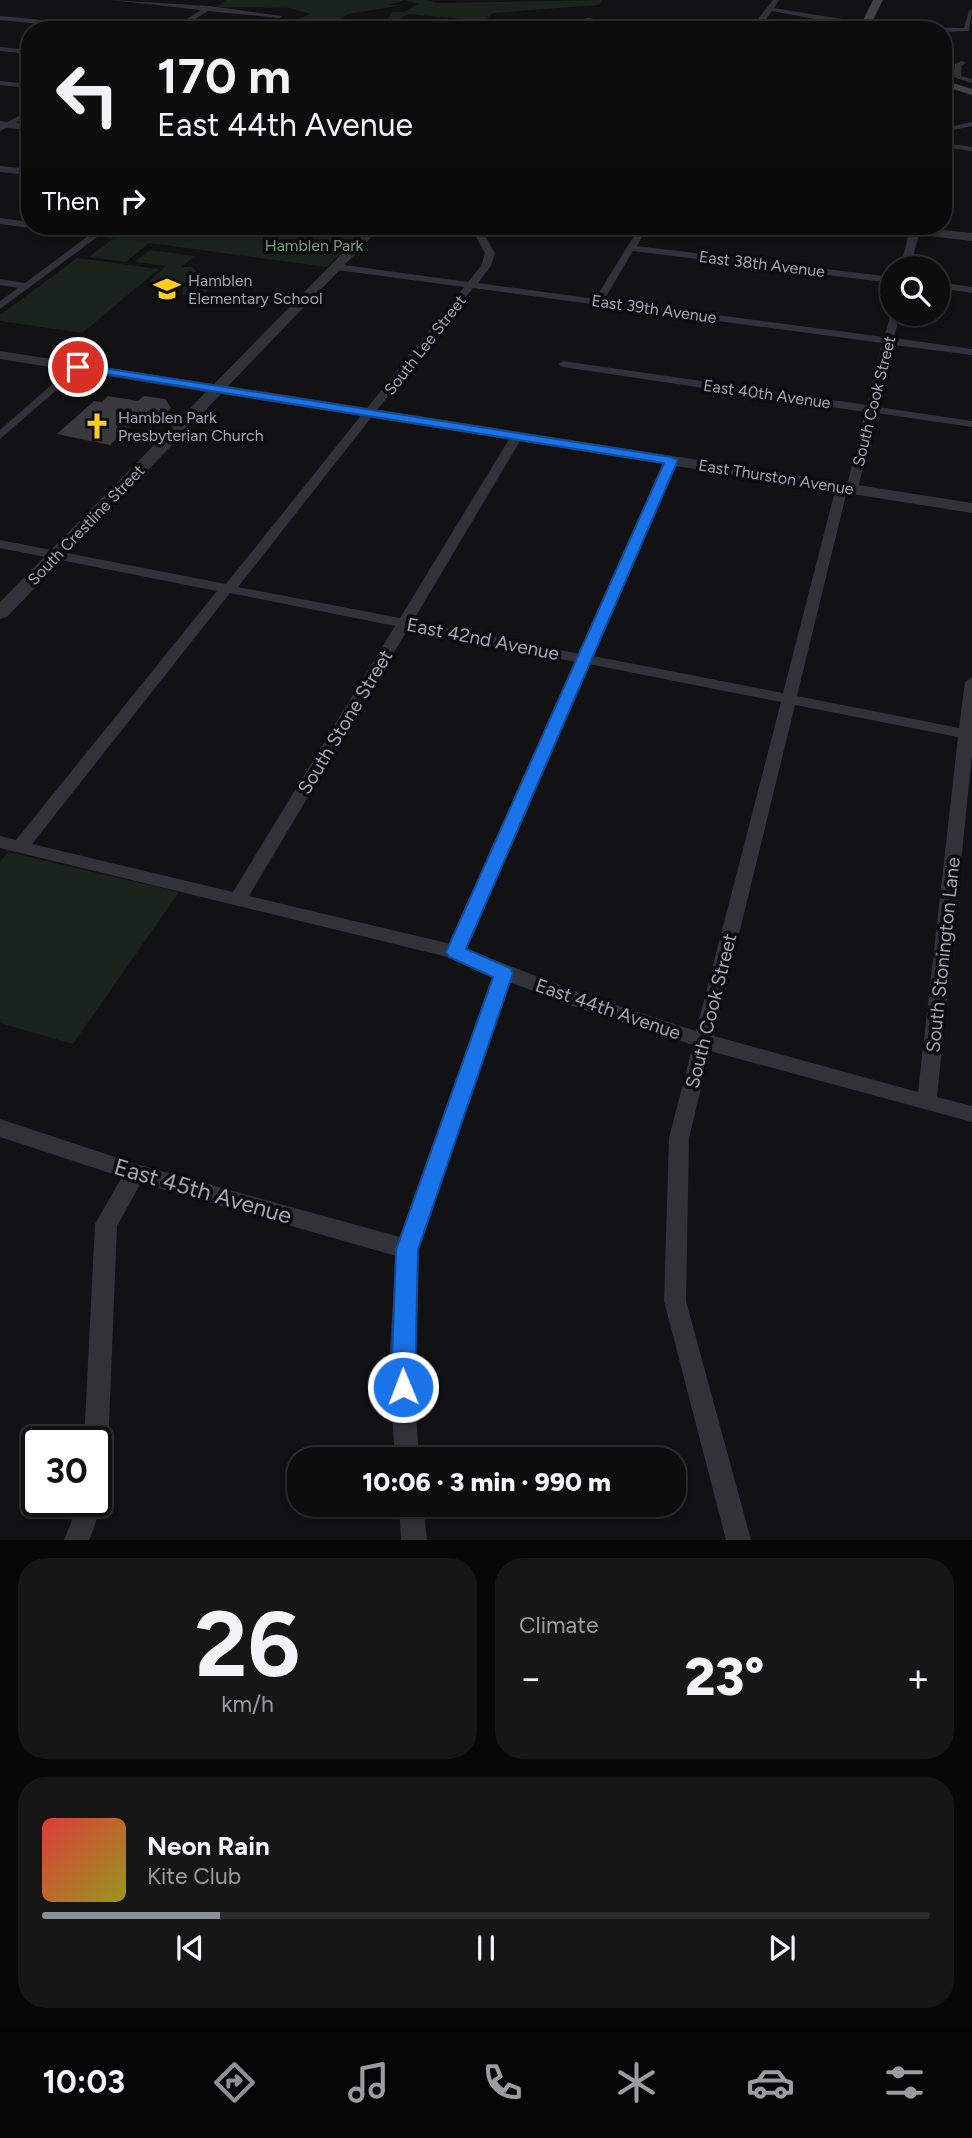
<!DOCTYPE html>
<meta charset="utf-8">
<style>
:root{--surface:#0e0d0e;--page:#171617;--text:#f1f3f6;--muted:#9b9c9e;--line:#2e2d2e;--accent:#8c9099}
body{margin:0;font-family:Figtree,sans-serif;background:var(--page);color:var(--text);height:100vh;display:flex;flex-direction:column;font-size:26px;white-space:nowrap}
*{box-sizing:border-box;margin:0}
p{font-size:23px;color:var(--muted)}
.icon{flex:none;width:38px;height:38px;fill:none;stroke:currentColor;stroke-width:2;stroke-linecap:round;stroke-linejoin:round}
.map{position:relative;height:1540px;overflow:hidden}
.sheet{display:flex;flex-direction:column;gap:18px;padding:18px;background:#080708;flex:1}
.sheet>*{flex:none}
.hud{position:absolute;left:21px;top:21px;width:931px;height:214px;border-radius:28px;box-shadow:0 4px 10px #0003,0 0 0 2px var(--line);background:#0e0d0e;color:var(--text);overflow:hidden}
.fabs{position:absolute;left:880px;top:256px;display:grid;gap:14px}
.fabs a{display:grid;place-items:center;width:70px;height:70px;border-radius:50%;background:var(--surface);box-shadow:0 4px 10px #0003,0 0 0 2px var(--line);font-size:35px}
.speed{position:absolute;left:21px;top:1426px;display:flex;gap:14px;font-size:35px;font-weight:700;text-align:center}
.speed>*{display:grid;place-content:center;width:91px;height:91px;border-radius:50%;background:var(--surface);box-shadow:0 4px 10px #0003,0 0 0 2px var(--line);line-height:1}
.speed .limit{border:4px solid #111;border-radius:10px;background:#fff;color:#111}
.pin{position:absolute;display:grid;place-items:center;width:60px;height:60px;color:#fff;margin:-30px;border:4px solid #fff;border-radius:50%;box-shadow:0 2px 7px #0007}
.me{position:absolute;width:77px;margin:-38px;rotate:359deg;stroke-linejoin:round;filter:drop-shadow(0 0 5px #0008)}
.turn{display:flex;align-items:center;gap:24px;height:147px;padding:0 21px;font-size:32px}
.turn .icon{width:91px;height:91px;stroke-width:2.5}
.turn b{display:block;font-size:49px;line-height:60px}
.then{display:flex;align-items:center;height:66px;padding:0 21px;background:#0003;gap:14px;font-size:26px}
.big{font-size:52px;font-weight:800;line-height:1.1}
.sheet .tile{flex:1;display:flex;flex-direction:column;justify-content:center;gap:10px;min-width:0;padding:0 24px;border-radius:28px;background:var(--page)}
.sheet .dial{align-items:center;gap:0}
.dial b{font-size:91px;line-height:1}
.song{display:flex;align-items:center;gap:21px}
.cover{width:84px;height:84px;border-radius:10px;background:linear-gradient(135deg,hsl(0 70% 55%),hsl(60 70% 35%))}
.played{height:7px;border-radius:4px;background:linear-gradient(90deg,var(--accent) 20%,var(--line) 20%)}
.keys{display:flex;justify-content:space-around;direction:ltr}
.heat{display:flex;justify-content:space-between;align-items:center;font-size:38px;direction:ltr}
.sheet .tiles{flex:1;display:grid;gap:18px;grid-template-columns:1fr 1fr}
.tile:last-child{grid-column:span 2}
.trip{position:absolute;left:287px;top:1447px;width:399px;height:70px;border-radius:28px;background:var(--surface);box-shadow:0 4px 10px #0003,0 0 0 2px var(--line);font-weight:800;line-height:70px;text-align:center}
.tab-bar{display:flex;height:112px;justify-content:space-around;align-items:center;background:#060506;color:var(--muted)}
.tab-bar .icon{width:49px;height:49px}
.tab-bar .on{color:var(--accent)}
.tab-bar b{font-size:32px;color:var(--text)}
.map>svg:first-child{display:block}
.green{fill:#1b231d}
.building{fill:#39393e}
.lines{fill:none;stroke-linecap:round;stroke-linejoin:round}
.minor{fill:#323239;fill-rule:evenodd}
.tertiary{fill:#323239;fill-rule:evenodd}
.secondary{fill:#404149;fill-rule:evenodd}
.route{fill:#1a73e8;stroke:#114b97;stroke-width:2}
.labels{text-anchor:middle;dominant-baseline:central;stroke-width:7;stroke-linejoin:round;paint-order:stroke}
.far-park-label{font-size:16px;fill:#76a27e;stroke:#0d0c0e}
.far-street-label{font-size:16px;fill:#a1a5b5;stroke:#0d0c0e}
.far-poi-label{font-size:16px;fill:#a1a5b5;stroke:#0d0c0e;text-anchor:start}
.street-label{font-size:19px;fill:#a1a5b5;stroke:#0d0c0e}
.near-street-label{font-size:23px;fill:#a1a5b5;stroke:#0d0c0e}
</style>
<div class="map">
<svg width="972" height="1540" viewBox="0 0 972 1540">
<rect width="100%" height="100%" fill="#121113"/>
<g class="green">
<path d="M 227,0 L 427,0 L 437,3 L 603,0 L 599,5 L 493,13 L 484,21 L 408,14 L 391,24 L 386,22 L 392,12 L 404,12 L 418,4 L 405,0 L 388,5 L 405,5 L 348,14 L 335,23 L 299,19 L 310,14 L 290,8 L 216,7 Z"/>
<path d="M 112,226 L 367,226 L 327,267 L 149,243 L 126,262 L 89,257 L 112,239 L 117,239 L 99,236 Z"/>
<path d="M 150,250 L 194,256 L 182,267 L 192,267 L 211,287 L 202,295 L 182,295 L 183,288 C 167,289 162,293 150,281 L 166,266 L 135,262 Z"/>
<path d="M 77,258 L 159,269 L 82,333 L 0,321 L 0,315 Z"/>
<path d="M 8,852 L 179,892 L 73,1044 L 0,1023 L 0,862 Z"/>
</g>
<path class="building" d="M 108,396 L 138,401 L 144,396 L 165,399 L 171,408 L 160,419 L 140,416 L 110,445 L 57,434 L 94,401 L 102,402 Z"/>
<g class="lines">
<g class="minor">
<path d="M 111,0 L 209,6 L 282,16 L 279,18 L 208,11 L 178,30 L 170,30 L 201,10 Z"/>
<path d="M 773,0 L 779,0 L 774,8 C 837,19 901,28 964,28 L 969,11 L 972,9 L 969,31 L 943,32 L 943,30 L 836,23 L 772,11 L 763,24 L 755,29 L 642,30 L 588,22 L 580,24 L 573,30 L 566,30 L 576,21 L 588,18 L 651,27 L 753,25 Z"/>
<path d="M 0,16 L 126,28 L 129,30 L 102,30 L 0,20 Z"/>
<path d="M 382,22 L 441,28 L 444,30 L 380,25 Z"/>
<path d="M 0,47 L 30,50 L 30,54 L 0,51 Z"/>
<path d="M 962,61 L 966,63 L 962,65 L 961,76 L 972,79 L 972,83 L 953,77 L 955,64 Z"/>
<path d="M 0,81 L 30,84 L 30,88 L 0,85 Z"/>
<path d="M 30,110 L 30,115 L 0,131 L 0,126 Z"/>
<path d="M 972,122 L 972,126 L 943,132 L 943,128 Z"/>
<path d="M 943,143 L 972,147 L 972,151 L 943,147 Z"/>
<path d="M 0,166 L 30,169 L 30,175 L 0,172 Z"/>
<path d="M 0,218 L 30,222 L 30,226 L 54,226 L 94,231 L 102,226 L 112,226 L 0,309 L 0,301 L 18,288 L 0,285 L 0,279 L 25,283 L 88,236 L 0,224 Z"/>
<path d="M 470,226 L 479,226 L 495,253 L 491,266 L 478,283 L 595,299 L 640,226 L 648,226 L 637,246 L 892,277 L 892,283 L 633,251 L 604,300 L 884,337 L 892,311 L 892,313 L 900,313 L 894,338 L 972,349 L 972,355 L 893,345 L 878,407 L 972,421 L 972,427 L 876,413 L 858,489 L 852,493 L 847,491 L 797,696 L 959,728 L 965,682 L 972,677 L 972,755 L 937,1097 L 972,1106 L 972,1122 L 710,1051 L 689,1138 L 686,1301 L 751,1540 L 726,1540 L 664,1301 L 669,1138 L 693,1045 L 575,1007 L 509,982 L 418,1249 L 413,1363 L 419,1460 L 395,1460 L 389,1363 L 396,1256 L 141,1183 L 117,1226 L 108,1450 L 105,1459 L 96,1462 L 96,1442 L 84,1442 L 95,1224 L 122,1177 L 0,1137 L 0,1119 L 136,1164 L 400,1237 L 493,975 L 452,958 L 0,848 L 0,836 L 16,840 L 217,591 L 0,548 L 0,540 L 226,584 L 464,287 L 337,270 L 332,267 L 337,264 L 468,282 L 481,266 L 485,253 ZM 473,288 L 882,343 L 867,405 L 563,361 L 558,364 L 563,367 L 865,412 L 847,485 L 842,483 L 836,487 L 783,693 L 593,656 L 678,460 L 672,456 L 666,460 L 580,654 L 413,621 L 523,436 L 517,433 L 511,436 L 400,618 L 238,587 ZM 230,593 L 395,626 L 233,892 L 32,844 ZM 408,629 L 576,662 L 451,944 L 249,896 ZM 589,664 L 781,702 L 696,1031 L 588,996 L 466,949 ZM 795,705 L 958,737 L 918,1092 L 714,1036 Z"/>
<path d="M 911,226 L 921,226 L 910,268 L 900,268 Z"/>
<path d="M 938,282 L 972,287 L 972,293 L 938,288 Z"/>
<path d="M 74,365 L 83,367 L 0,439 L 0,430 Z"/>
<path d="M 96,1494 C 102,1509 95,1526 89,1540 L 64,1540 L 71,1523 L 75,1502 L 96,1502 Z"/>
<path d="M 399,1505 L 423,1505 L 427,1540 L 401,1540 Z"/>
</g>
<g class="tertiary">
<path d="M 0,121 L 30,124 L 30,130 L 0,127 Z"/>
<path d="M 369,226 L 382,226 L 228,386 L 972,503 L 972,513 L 221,394 L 7,617 L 0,619 L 0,602 L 206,392 L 0,359 L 0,351 L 214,384 Z"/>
<path d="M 871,226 L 906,226 L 972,233 L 972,241 L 877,230 Z"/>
</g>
<g class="secondary">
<path d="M 873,0 L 883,0 L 868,30 L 858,30 Z"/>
<path d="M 943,80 L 972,89 L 972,95 L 943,86 Z"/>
</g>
</g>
<path class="route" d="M 78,364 L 671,457 L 678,460 L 466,949 L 510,968 L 513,973 L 418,1250 L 415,1387 L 411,1396 L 403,1399 L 395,1396 L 391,1387 L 396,1250 L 493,977 L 449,957 L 446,952 L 664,463 L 74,369 L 74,364 Z"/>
<defs>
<g id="school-bare" transform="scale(2.1)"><path d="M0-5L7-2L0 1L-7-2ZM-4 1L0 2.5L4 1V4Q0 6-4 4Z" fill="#ffce1e" stroke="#0d0c0e" stroke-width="2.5" paint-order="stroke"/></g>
<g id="church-bare" transform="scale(2.1)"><path d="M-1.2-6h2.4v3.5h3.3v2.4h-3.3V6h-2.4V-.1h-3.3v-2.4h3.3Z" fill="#ffce1e" stroke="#0d0c0e" stroke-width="2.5" paint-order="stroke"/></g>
</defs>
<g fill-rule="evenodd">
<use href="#school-bare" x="167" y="289"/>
<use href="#church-bare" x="97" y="426"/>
</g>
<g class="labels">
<g class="far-park-label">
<text x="314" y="245">Hamblen Park</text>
</g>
<g class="far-street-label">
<text transform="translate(762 264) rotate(7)">East 38th Avenue</text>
<text transform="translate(654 309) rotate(8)">East 39th Avenue</text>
<text transform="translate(425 345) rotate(-52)">South Lee Street</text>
<text transform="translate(767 394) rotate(8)">East 40th Avenue</text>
<text transform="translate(874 401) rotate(-76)">South Cook Street</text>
<text transform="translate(776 477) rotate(9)">East Thurston Avenue</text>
<text transform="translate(86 525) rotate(-46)">South Crestline Street</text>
</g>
<g class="far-poi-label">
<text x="188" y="280">Hamblen<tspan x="188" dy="18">Elementary School</tspan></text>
<text x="118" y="417">Hamblen Park<tspan x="118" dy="18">Presbyterian Church</tspan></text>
</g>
<g class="street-label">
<text transform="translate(483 639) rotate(11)">East 42nd Avenue</text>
<text transform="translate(345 722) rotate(-59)">South Stone Street</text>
<text transform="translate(943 955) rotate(-84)">South Stonington Lane</text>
<text transform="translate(608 1009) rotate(19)">East 44th Avenue</text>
<text transform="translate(711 1011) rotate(-76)">South Cook Street</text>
</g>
<g class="near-street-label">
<text transform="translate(203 1191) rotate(16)">East 45th Avenue</text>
</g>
</g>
</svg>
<div class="fabs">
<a><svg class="icon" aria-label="search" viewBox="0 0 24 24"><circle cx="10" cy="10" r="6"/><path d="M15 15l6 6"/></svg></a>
</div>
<div class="speed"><div class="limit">30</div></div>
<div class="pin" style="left:78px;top:367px;background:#d93025"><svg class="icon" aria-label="arrive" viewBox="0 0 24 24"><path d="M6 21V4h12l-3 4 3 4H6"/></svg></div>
<svg class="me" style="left:403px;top:1387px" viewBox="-20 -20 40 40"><circle r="17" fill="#1a73e8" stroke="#fff" stroke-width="3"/><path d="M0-11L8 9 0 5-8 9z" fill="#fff"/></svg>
<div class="trip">10:06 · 3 min · 990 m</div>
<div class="hud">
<div class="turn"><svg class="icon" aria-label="left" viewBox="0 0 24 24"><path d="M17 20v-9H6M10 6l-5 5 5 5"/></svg><div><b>170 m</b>East 44th Avenue</div></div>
<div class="then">Then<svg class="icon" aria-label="right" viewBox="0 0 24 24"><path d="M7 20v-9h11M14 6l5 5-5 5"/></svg></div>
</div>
</div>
<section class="sheet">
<div class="tiles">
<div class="tile dial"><b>26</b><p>km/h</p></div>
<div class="tile"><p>Climate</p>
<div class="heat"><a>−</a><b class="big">23°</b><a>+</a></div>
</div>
<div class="tile">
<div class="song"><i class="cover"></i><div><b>Neon Rain</b><p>Kite Club</p></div></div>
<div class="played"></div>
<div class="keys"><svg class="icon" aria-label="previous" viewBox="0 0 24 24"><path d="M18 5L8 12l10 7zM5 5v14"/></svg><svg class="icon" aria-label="pause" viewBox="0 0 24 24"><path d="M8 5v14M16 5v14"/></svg><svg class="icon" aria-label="next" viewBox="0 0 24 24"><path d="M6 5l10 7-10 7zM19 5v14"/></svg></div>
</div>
</div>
</section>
<nav class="tab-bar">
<b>10:03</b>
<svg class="icon on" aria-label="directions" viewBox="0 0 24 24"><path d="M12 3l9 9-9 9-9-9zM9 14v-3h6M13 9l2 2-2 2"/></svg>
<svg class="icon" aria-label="music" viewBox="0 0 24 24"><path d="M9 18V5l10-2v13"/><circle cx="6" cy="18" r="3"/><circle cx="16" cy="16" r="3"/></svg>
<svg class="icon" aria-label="phone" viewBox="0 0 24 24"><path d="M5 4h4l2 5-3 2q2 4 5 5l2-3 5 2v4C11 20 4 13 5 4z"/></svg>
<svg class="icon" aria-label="climate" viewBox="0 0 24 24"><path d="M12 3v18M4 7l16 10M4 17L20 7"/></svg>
<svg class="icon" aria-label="car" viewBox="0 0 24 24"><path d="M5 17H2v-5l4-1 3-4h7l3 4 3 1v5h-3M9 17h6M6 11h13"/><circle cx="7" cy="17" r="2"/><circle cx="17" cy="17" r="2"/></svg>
<svg class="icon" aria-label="filters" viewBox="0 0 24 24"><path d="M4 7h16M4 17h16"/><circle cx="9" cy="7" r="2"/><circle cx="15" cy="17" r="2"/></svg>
</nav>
